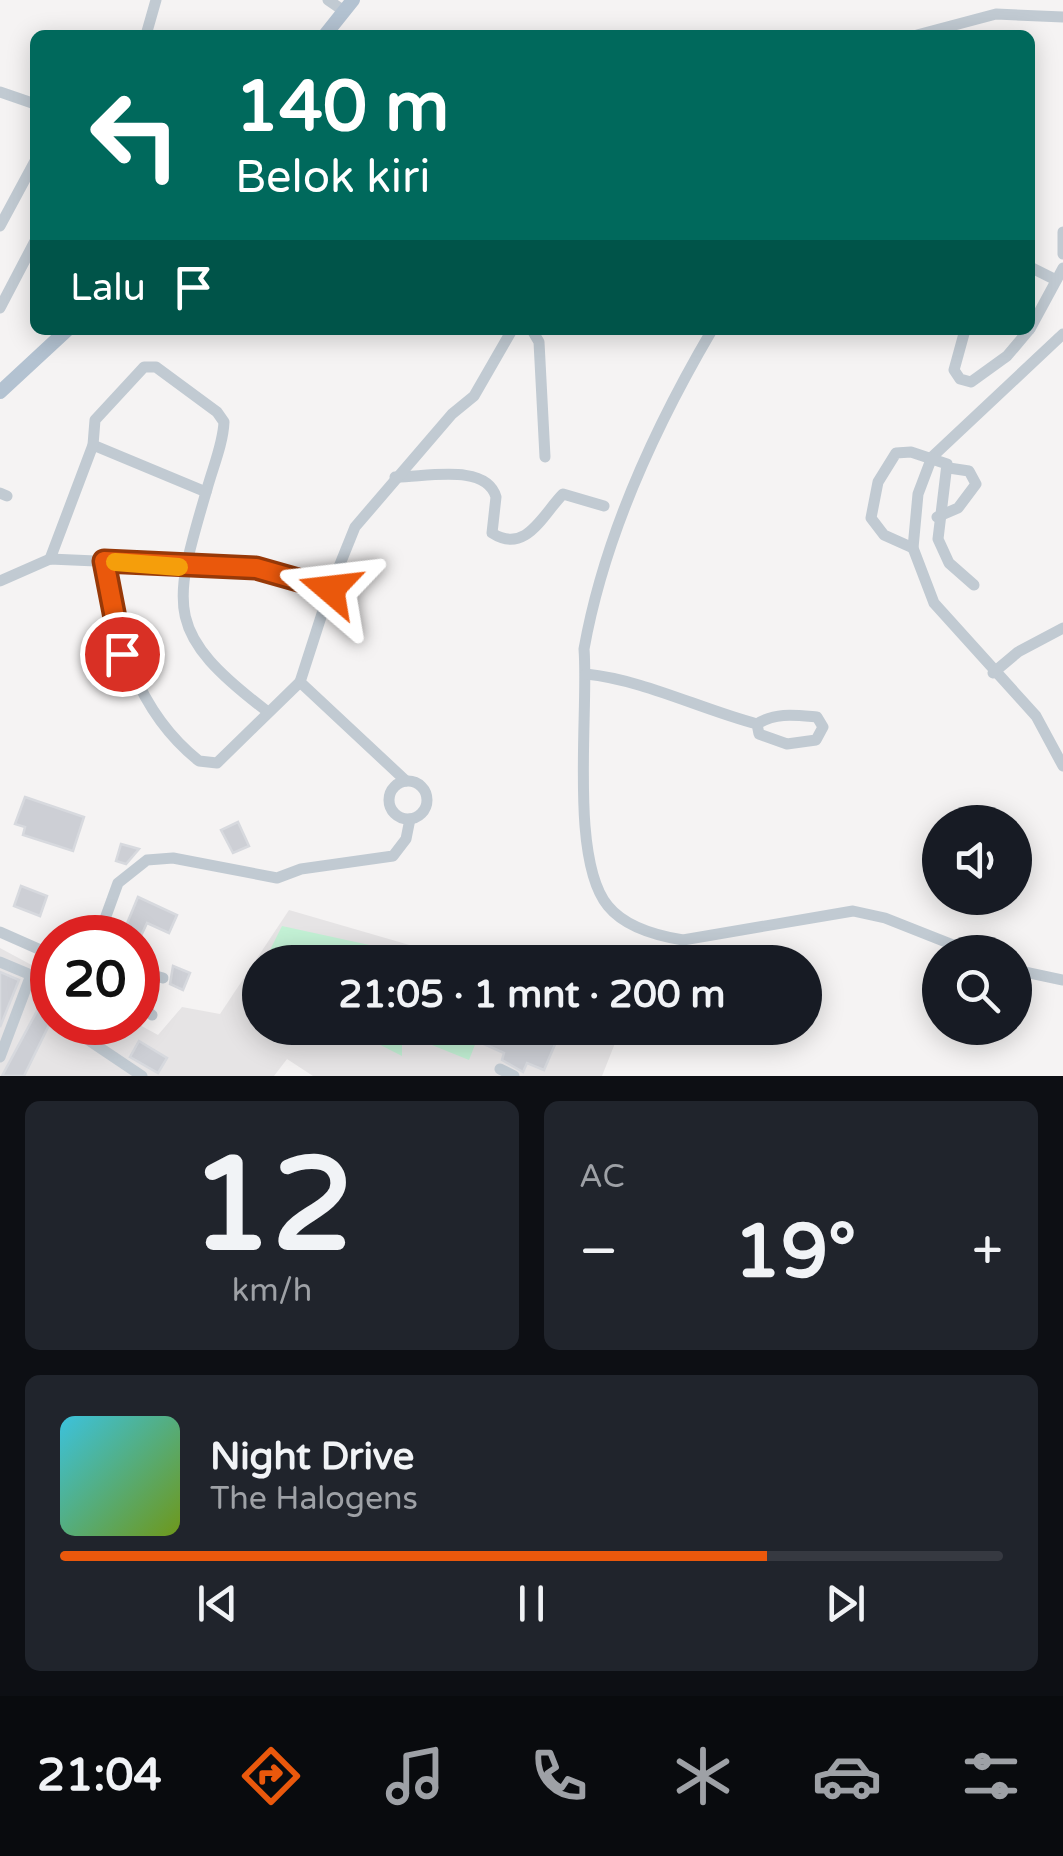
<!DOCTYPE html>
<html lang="id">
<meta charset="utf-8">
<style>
:root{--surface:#171b24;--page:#20242c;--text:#f1f3f6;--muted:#9ea1a6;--line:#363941;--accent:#ea580c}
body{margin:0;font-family:"Varela Round",sans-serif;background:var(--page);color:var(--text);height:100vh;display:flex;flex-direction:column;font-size:38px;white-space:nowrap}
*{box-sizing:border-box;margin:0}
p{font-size:32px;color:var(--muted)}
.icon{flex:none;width:55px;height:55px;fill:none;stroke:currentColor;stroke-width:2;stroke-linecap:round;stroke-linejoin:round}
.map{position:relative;height:1076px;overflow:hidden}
.drawer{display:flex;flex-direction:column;gap:25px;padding:25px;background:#0d0f14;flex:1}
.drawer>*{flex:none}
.top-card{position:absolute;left:30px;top:30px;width:1005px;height:305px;border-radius:15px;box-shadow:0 5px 25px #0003;background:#00695c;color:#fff;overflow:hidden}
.fabs{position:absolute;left:922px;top:805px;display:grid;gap:20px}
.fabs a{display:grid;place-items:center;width:110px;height:110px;border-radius:50%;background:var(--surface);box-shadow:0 5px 25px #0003;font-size:50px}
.speed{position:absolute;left:30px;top:915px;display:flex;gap:20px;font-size:50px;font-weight:700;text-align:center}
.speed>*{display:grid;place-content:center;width:130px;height:130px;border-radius:50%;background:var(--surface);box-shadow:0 5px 25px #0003;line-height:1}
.speed .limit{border:15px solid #d22;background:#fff;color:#111}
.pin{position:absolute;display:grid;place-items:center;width:85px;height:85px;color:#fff;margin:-42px;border:5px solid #fff;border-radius:50%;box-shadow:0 2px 10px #0007}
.me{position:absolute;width:110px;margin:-55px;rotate:287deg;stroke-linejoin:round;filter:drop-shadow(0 0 8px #0008)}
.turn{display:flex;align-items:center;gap:35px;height:210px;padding:0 40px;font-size:45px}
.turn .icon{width:130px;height:130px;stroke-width:2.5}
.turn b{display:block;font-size:70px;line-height:85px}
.then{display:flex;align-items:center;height:95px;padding:0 40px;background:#0003;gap:20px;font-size:38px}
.big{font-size:75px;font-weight:700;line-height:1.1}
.drawer .card{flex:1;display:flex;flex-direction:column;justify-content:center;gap:15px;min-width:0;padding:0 35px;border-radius:15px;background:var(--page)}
.drawer .dial{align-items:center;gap:0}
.dial b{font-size:130px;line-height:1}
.song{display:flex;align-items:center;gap:30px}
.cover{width:120px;height:120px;border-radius:15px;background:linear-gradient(135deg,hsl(190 70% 55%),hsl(80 70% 35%))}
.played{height:10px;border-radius:5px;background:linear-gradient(90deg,var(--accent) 75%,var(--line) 75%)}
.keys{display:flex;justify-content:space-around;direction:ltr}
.heat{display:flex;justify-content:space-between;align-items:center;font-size:55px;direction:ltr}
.drawer .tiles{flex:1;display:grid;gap:25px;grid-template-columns:1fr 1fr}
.card:last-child{grid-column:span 2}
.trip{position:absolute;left:242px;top:945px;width:580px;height:100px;border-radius:50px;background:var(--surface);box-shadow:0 5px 25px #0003;font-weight:700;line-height:100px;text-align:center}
.tab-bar{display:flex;height:160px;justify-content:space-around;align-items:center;background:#090b0e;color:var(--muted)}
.tab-bar .icon{width:70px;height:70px}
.tab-bar .on{color:var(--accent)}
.tab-bar b{font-size:45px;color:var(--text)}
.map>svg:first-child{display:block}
.education{fill:#e6e4e5}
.green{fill:#c3f1d5}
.building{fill:#cdcfd5;stroke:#d7d9de;stroke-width:2.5}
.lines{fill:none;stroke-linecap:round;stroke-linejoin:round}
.minor{stroke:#c1cad2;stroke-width:11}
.major{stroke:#b3c2d1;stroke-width:14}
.route-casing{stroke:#983908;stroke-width:25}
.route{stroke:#ea580c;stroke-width:18}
.slow{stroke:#f59e0b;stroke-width:18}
</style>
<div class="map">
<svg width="1063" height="1076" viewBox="0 0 1063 1076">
<rect width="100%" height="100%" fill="#f5f3f3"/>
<path class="education" d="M 289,910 L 468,962 L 260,962 L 260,1028 L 621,1028 L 602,1076 L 313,1076 L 287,1059 L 274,1076 L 0,1076 L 0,948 L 52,976 L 52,1022 L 136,1023 L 158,1035 L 182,1007 L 220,1014 Z"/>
<g class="green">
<path d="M 282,926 L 420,956 L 417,962 L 264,962 Z"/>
<path d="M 347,1028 L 402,1028 L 402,1056 Z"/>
<path d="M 421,1028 L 473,1028 L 471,1033 L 478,1037 L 469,1060 L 417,1039 Z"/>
</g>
<g class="building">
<path d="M 25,797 L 84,817 L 73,851 L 23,835 L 25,827 L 15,824 Z"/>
<path d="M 238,822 L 249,846 L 233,853 L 221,830 Z"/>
<path d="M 121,844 L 139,849 L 126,864 L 116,861 Z"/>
<path d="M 21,886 L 47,896 L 40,916 L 14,906 Z"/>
<path d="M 138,897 L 177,915 L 169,933 L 147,923 L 140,938 L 121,938 Z"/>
<path d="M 173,966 L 190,973 L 183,990 L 170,984 Z"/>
<path d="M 0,972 L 19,980 L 0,1027 Z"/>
<path d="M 52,983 L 52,1019 L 24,1076 L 2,1076 Z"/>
<path d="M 491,1028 L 518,1028 L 516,1033 L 532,1040 L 537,1028 L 562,1028 L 544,1070 L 527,1063 L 523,1072 L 502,1060 L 504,1053 L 484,1044 Z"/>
<path d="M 139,1041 L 167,1058 L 158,1073 L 130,1057 Z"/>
</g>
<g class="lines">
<g class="minor">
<path d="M 328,0 L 344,11"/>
<path d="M 146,35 L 156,0"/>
<path d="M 917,35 L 996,14 L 1063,17"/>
<path d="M 0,92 L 35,104"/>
<path d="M 0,226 L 35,161"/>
<path d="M 1063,232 L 1063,254"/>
<path d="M 1030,267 L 1056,280"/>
<path d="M 0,308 L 35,241"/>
<path d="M 1030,329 L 1063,268"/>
<path d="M 532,330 L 539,342 L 545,457"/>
<path d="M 712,330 C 655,427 604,537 584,649 C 589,711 569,859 608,906 C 625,927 658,936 683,940 L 853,911 L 885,918 L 971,952"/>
<path d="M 965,330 L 954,370 L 960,379 L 971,382 L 1007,356 L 1029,330"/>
<path d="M 1063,334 L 932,457 L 918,494 L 913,548 L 934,603 L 1036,716 L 1063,766"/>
<path d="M 93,445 L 206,492"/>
<path d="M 395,477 C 422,478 486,462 496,497 L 492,533 C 526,555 543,514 563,494 L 604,506"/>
<path d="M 0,493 L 7,496"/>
<path d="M 937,517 L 958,508 L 976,484 L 969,471 L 949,468"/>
<path d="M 913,548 L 884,535 L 871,518 L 878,482 L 896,453 L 911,452 L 947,464 L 938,539 L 949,563 L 974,585"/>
<path d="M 50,559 L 93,445 L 95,420 L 144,367 L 156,367 L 217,412 L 224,422 C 223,444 213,467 207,489 C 172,608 163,632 268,712"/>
<path d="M 104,561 C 116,636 136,711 199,761 L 217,763 L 300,682"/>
<path d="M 0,581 L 50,559 L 256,568 L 330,589 L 355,527 L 452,414 L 474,396 L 512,330"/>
<path d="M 330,589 L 300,682 L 406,781"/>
<path d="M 993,673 L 1018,652 L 1063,628"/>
<path d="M 586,674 C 644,680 700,709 757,724 L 759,734 L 787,744 L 816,740 L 823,727 L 817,717 C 795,715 776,712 757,724"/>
<circle cx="408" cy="800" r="19"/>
<path d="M 0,932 L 52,955"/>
<path d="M 98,938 L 118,883 L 147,860 L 173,858 L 277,878 L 301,869 L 393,856 L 406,839 L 410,819"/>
<path d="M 0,962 L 31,975 L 0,1057"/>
<path d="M 1015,970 L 1063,980"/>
<path d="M 138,971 L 163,978"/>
<path d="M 138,1004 L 152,1015"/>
<path d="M 69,1027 L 142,1076"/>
<path d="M 500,1069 L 514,1076"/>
</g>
<g class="major">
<path d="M 325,35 L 353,0"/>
<path d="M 0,392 L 67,330"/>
</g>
</g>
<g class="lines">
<g class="route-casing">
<path id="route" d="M 122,654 L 104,561 L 256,568 L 330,589"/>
</g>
<use href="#route" class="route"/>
<path class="slow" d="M 115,562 L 179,567"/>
</g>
</svg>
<div class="fabs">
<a><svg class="icon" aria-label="sound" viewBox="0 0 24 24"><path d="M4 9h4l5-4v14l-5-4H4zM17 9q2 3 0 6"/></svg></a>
<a><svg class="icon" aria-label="search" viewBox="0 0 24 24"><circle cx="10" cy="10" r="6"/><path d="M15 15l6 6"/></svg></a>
</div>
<div class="speed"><div class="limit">20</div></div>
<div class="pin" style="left:122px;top:654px;background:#d93025"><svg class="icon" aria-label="arrive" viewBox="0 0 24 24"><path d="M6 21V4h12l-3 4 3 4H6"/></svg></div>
<svg class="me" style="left:330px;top:589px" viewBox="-20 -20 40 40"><path d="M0-17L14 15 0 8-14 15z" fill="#ea580c" stroke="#fff" stroke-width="4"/></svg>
<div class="trip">21:05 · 1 mnt · 200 m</div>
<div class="top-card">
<div class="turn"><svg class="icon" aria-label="left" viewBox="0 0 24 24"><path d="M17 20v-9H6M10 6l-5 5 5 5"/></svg><div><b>140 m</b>Belok kiri</div></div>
<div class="then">Lalu<svg class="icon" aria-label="arrive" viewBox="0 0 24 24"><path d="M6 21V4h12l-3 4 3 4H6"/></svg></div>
</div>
</div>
<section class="drawer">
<div class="tiles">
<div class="card dial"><b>12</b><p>km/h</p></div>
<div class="card"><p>AC</p>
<div class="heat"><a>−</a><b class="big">19°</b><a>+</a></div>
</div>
<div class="card">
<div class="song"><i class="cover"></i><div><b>Night Drive</b><p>The Halogens</p></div></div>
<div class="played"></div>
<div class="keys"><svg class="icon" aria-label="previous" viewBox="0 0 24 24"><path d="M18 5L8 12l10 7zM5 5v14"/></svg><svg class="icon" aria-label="pause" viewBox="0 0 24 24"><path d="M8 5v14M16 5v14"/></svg><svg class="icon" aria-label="next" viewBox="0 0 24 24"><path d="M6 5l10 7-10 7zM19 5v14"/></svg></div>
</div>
</div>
</section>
<nav class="tab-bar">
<b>21:04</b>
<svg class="icon on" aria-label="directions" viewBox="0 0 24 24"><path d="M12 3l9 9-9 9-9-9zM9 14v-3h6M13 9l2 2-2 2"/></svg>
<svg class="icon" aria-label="music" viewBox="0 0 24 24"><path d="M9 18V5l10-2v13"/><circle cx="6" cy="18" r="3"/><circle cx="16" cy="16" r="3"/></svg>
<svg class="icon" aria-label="phone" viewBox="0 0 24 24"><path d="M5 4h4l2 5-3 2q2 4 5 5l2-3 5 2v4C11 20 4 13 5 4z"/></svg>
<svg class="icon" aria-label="climate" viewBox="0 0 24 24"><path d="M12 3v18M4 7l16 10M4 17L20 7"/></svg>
<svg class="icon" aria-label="car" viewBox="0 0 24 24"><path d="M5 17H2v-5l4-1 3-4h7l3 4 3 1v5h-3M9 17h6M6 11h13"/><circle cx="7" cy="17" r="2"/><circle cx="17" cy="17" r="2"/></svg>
<svg class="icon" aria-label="filters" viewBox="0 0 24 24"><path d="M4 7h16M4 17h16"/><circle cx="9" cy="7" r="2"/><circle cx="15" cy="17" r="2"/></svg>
</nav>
